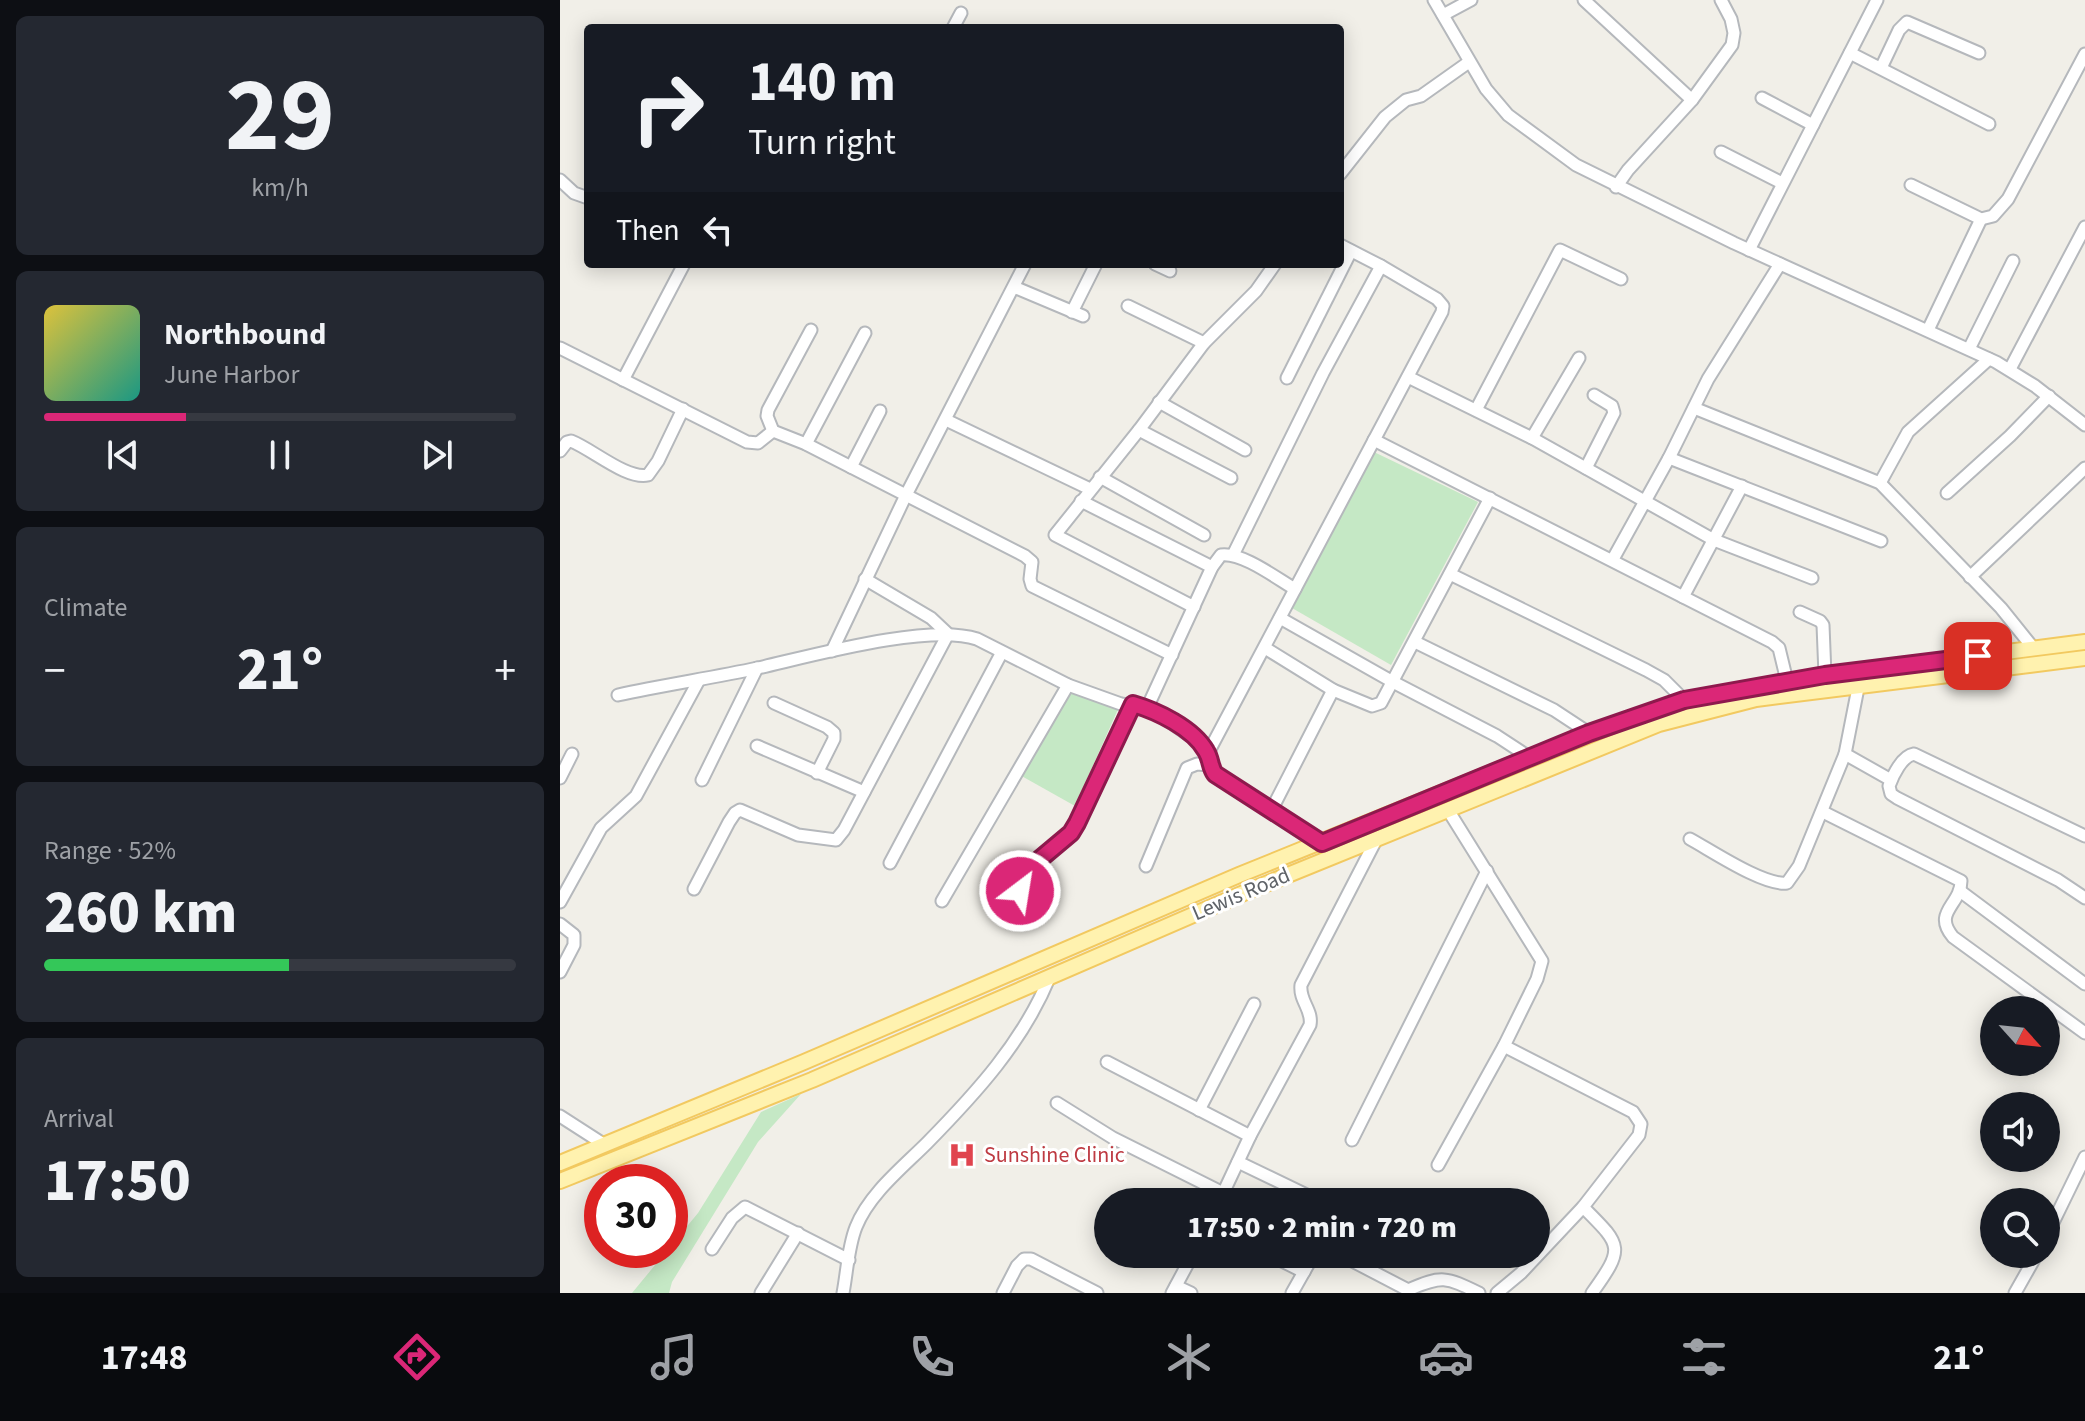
<!DOCTYPE html>
<meta charset="utf-8">
<style>
:root{--surface:#171b24;--page:#242831;--text:#f1f3f6;--muted:#9ea1a6;--line:#363941;--accent:#db2777}
body{margin:0;font-family:"Source Sans 3",sans-serif;background:var(--page);color:var(--text);height:100vh;display:flex;flex-direction:column;font-size:30px;white-space:nowrap}
*{box-sizing:border-box;margin:0}
p{font-size:26px;color:var(--muted)}
.icon{flex:none;width:44px;height:44px;fill:none;stroke:currentColor;stroke-width:2;stroke-linecap:round;stroke-linejoin:round}
.map{position:relative;flex:1;overflow:hidden}
.side{display:flex;flex-direction:column;gap:16px;padding:16px;background:#0d0f14;width:560px}
.side>*{flex:none}
.guide{position:absolute;left:24px;top:24px;width:760px;height:244px;border-radius:8px;box-shadow:0 4px 20px #0003;background:#171b24;color:var(--text);overflow:hidden}
.needle{width:52px;rotate:117deg}
.tools{position:absolute;left:1420px;top:996px;display:grid;gap:16px}
.tools a{display:grid;place-items:center;width:80px;height:80px;border-radius:50%;background:var(--surface);box-shadow:0 4px 20px #0003;font-size:40px}
.speed{position:absolute;left:24px;top:1164px;display:flex;gap:16px;font-size:40px;font-weight:700;text-align:center}
.speed>*{display:grid;place-content:center;width:104px;height:104px;border-radius:50%;background:var(--surface);box-shadow:0 4px 20px #0003;line-height:1}
.speed .limit{border:12px solid #d22;background:#fff;color:#111}
.pin{position:absolute;display:grid;place-items:center;width:68px;height:68px;color:#fff;margin:-34px;border-radius:16px;box-shadow:0 4px 12px #0006}
.me{position:absolute;width:88px;margin:-44px;rotate:31deg;stroke-linejoin:round;filter:drop-shadow(0 0 6px #0008)}
.turn{display:flex;align-items:center;gap:28px;height:168px;padding:0 32px;font-size:36px}
.turn .icon{width:104px;height:104px;stroke-width:2.5}
.turn b{display:block;font-size:56px;line-height:68px}
.then{display:flex;align-items:center;height:76px;padding:0 32px;background:#0003;gap:16px;font-size:30px}
.big{font-size:60px;font-weight:800;line-height:1.1}
.side .tile{flex:1;display:flex;flex-direction:column;justify-content:center;gap:12px;min-width:0;padding:0 28px;border-radius:12px;background:var(--page)}
.side .dial{align-items:center;gap:0}
.dial b{font-size:104px;line-height:1}
.song{display:flex;align-items:center;gap:24px}
.cover{width:96px;height:96px;border-radius:12px;background:linear-gradient(135deg,hsl(50 70% 55%),hsl(170 70% 35%))}
.played{height:8px;border-radius:4px;background:linear-gradient(90deg,var(--accent) 30%,var(--line) 30%)}
.keys{display:flex;justify-content:space-around;direction:ltr}
.heat{display:flex;justify-content:space-between;align-items:center;font-size:44px;direction:ltr}
.charge{height:12px;border-radius:6px;background:linear-gradient(90deg,#34c759 52%,var(--line) 0)}
.trip{position:absolute;left:534px;top:1188px;width:456px;height:80px;border-radius:40px;background:var(--surface);box-shadow:0 4px 20px #0003;font-weight:800;line-height:80px;text-align:center}
.dock{display:flex;height:128px;justify-content:space-around;align-items:center;background:#090b0e;color:var(--muted)}
.dock .icon{width:56px;height:56px}
.dock .on{color:var(--accent)}
.dock b{font-size:36px;color:var(--text)}
main{display:flex;flex:1;min-height:0}
.map>svg:first-child{display:block}
.green{fill:#c5e8c5}
.lines{fill:none;stroke-linecap:round;stroke-linejoin:round}
.minor-casing{stroke:#b5b8bc;stroke-width:15}
.major-casing{stroke:#f2c960;stroke-width:18}
.minor{stroke:#fff;stroke-width:11}
.major{stroke:#fff2af;stroke-width:14}
.route-casing{stroke:#8e194d;stroke-width:20}
.route{stroke:#db2777;stroke-width:14}
.labels{text-anchor:middle;dominant-baseline:central;stroke-width:6;stroke-linejoin:round;paint-order:stroke}
.street-label{font-size:22px;fill:#5f6368;stroke:#fff}
.health-label{font-size:22px;fill:#be3a42;stroke:#fff;text-anchor:start}
</style>
<main>
<section class="side">
<div class="tile dial"><b>29</b><p>km/h</p></div>
<div class="tile">
<div class="song"><i class="cover"></i><div><b>Northbound</b><p>June Harbor</p></div></div>
<div class="played"></div>
<div class="keys"><svg class="icon" aria-label="previous" viewBox="0 0 24 24"><path d="M18 5L8 12l10 7zM5 5v14"/></svg><svg class="icon" aria-label="pause" viewBox="0 0 24 24"><path d="M8 5v14M16 5v14"/></svg><svg class="icon" aria-label="next" viewBox="0 0 24 24"><path d="M6 5l10 7-10 7zM19 5v14"/></svg></div>
</div>
<div class="tile"><p>Climate</p>
<div class="heat"><a>−</a><b class="big">21°</b><a>+</a></div>
</div>
<div class="tile"><p>Range · 52%</p><b class="big">260 km</b><div class="charge"></div></div>
<div class="tile"><p>Arrival</p><b class="big">17:50</b></div>
</section>
<div class="map">
<svg width="1525" height="1293" viewBox="0 0 1525 1293">
<rect width="100%" height="100%" fill="#f1efe8"/>
<g class="green">
<path d="M 814,452 L 918,502 L 831,665 L 732,608 Z"/>
<path d="M 505,689 L 559,707 L 515,806 L 458,774 Z"/>
<path d="M 241,1094 L 198,1142 L 112,1282 L 109,1293 L 72,1293 L 138,1213 L 201,1112 Z"/>
</g>
<g class="lines">
<g class="minor-casing">
<g id="minor">
<path d="M 874,0 L 926,89 L 948,115 L 1016,165 L 1174,243 L 1436,362 L 1475,386 L 1525,425"/>
<path d="M 1024,0 L 1132,100"/>
<path d="M 883,15 L 911,0"/>
<path d="M 393,28 L 401,13"/>
<path d="M 1290,53 L 1429,124"/>
<path d="M 1321,68 L 1339,30 L 1347,22 L 1419,53"/>
<path d="M 1202,98 L 1253,125"/>
<path d="M 1161,152 L 1222,183"/>
<path d="M 780,174 L 825,117 L 846,100 L 861,96 L 909,62"/>
<path d="M 0,180 L 14,193 L 28,198"/>
<path d="M 1351,185 L 1421,219 L 1433,216 L 1448,199 L 1525,54"/>
<path d="M 1056,187 L 1068,170 L 1132,100 L 1172,45 L 1174,33 L 1171,19 L 1161,0"/>
<path d="M 1189,250 L 1317,0"/>
<path d="M 595,264 L 610,271"/>
<path d="M 454,287 L 523,316"/>
<path d="M 568,306 L 644,343"/>
<path d="M 512,312 L 536,264"/>
<path d="M 1368,330 L 1421,219"/>
<path d="M 0,348 L 187,442 L 198,443 L 213,431 L 246,444 L 465,556 L 472,562 L 470,579 L 472,586 L 612,655"/>
<path d="M 1409,349 L 1453,261"/>
<path d="M 1450,369 L 1525,227"/>
<path d="M 848,377 L 972,438 L 1154,540 L 1252,578"/>
<path d="M 727,378 L 791,251"/>
<path d="M 63,380 L 124,264"/>
<path d="M 599,402 L 685,450"/>
<path d="M 1134,408 L 1320,483 L 1441,608 L 1474,649"/>
<path d="M 916,410 L 1000,250 L 1061,279"/>
<path d="M 386,420 L 530,489"/>
<path d="M 579,430 L 671,478"/>
<path d="M 213,431 L 207,416 L 208,410 L 251,330"/>
<path d="M 972,438 L 1019,358"/>
<path d="M 814,440 L 1212,642 L 1219,648 L 1227,681"/>
<path d="M 246,444 L 305,333"/>
<path d="M 0,451 L 7,442 L 11,441 C 32,449 67,480 88,475 L 98,461 L 123,409"/>
<path d="M 1109,458 L 1321,541"/>
<path d="M 291,467 L 320,411"/>
<path d="M 1026,468 L 1054,413 L 1052,406 L 1034,395"/>
<path d="M 540,477 L 644,535"/>
<path d="M 1320,483 L 1348,432 L 1429,359"/>
<path d="M 1387,493 L 1450,436 L 1489,396"/>
<path d="M 521,501 L 652,567"/>
<path d="M 673,555 L 763,373 L 821,266"/>
<path d="M 1053,559 L 1109,458 L 1148,379 L 1220,264"/>
<path d="M 890,574 L 1086,670 L 1104,680 L 1124,700"/>
<path d="M 1410,577 L 1525,468"/>
<path d="M 1123,597 L 1182,486"/>
<path d="M 634,607 L 495,535 L 579,430 L 644,343 L 696,291 L 715,264"/>
<path d="M 1240,612 L 1260,621 L 1263,625 L 1265,675"/>
<path d="M 720,618 L 833,682 L 937,736 L 969,757"/>
<path d="M 855,642 L 994,710 L 1029,733"/>
<path d="M 705,648 L 773,690 L 812,706 L 821,703 L 930,498"/>
<path d="M 272,651 L 346,495 L 465,264"/>
<path d="M 58,695 C 104,685 151,678 198,668 C 251,656 368,623 417,639 L 508,685 L 561,704 L 587,708 L 603,717 L 639,742 L 648,753 L 649,765 L 655,774 L 682,794 L 728,819 L 762,843"/>
<path d="M 214,703 L 267,727 L 274,733 L 274,739 L 257,773"/>
<path d="M 587,708 L 652,567 L 661,555 C 682,552 716,578 735,589"/>
<path d="M 197,746 L 304,792"/>
<path d="M 648,753 L 882,312 L 883,306 L 877,299 L 821,266 L 780,245"/>
<path d="M 1285,754 L 1331,780"/>
<path d="M 0,778 L 12,754"/>
<path d="M 142,780 L 197,668"/>
<path d="M 712,809 L 773,690"/>
<path d="M 1263,812 L 1401,881 C 1401,905 1372,912 1393,937 L 1525,1033"/>
<path d="M 1525,836 L 1354,754 C 1342,756 1333,775 1329,786 L 1331,794 L 1337,798 L 1498,880 L 1525,898"/>
<path d="M 1130,839 C 1152,851 1204,886 1227,883 L 1239,866 L 1285,754 L 1298,688"/>
<path d="M 330,863 L 442,652"/>
<path d="M 586,866 L 627,768 L 637,764 L 649,765"/>
<path d="M 134,889 L 169,822 L 175,813 L 180,810 L 238,835 L 276,840 L 284,830 L 388,634 L 371,618 L 305,579"/>
<path d="M 1400,891 L 1525,984"/>
<path d="M 382,901 L 508,685"/>
<path d="M 0,902 L 41,828 L 76,796 L 139,680"/>
<path d="M 450,911 L 480,859 L 511,833 L 517,823 L 573,704"/>
<path d="M 0,924 L 14,935 L 14,945 L 0,972"/>
<path d="M 547,1062 L 690,1136"/>
<path d="M 497,1103 L 553,1138 L 663,1193"/>
<path d="M 639,1110 L 694,1004"/>
<path d="M 0,1116 L 45,1145"/>
<path d="M 792,1140 L 927,871"/>
<path d="M 678,1162 L 761,1202"/>
<path d="M 878,1165 L 944,1046 L 977,979 L 982,961 L 888,810"/>
<path d="M 659,1202 L 690,1136 L 750,1025 C 753,1010 739,1001 741,985 L 817,838"/>
<path d="M 1023,1207 C 1062,1246 1065,1247 1032,1293"/>
<path d="M 1486,1237 L 1525,1157"/>
<path d="M 152,1249 L 172,1218 L 185,1207 L 289,1260"/>
<path d="M 708,1254 L 744,1272"/>
<path d="M 779,1254 L 848,1290 C 882,1275 886,1277 919,1293"/>
<path d="M 616,1286 L 631,1293"/>
<path d="M 201,1293 L 238,1233"/>
<path d="M 283,1293 C 287,1272 288,1247 296,1227 C 309,1194 343,1167 367,1143 C 416,1093 463,1042 490,976"/>
<path d="M 443,1293 L 457,1266 L 464,1259 L 471,1259 L 537,1293"/>
<path d="M 612,1293 L 633,1254"/>
<path d="M 732,1293 L 754,1254"/>
<path d="M 937,1293 L 961,1273 L 1023,1207 L 1079,1135 L 1081,1124 L 1073,1112 L 944,1046"/>
<path d="M 1455,1293 L 1477,1254"/>
</g>
</g>
<g class="major-casing">
<g id="major">
<path d="M 0,1163 L 244,1062 L 679,875 L 1029,733 L 1124,700 L 1265,675 L 1525,642"/>
<path d="M 0,1181 L 252,1080 L 686,892 L 1099,724 L 1196,699 L 1525,658"/>
</g>
</g>
<use href="#minor" class="minor"/>
<use href="#major" class="major"/>
</g>
<g class="lines">
<g class="route-casing">
<path id="route" d="M 460,891 L 480,859 L 511,833 L 517,823 L 573,704 C 597,711 633,728 646,751 C 651,759 650,767 655,774 L 762,843 L 1029,733 L 1124,700 L 1265,675 L 1418,656"/>
</g>
<use href="#route" class="route"/>
</g>
<defs>
<g id="hospital-bare" transform="scale(2.16)"><path d="M-5-5h3v3.5h4V-5h3V5h-3V1.5h-4V5h-3Z" fill="#e0444e" stroke="#fff" stroke-width="2.5" paint-order="stroke"/></g>
</defs>
<g fill-rule="evenodd">
<use href="#hospital-bare" x="402" y="1155"/>
</g>
<g class="labels">
<g class="street-label">
<text transform="translate(681 894) rotate(-23)">Lewis Road</text>
</g>
<g class="health-label">
<text x="424" y="1155">Sunshine Clinic</text>
</g>
</g>
</svg>
<div class="tools">
<a><svg class="needle" viewBox="-14 -14 28 28"><path d="M0-13l5 13h-10z" fill="#e53935"/><path d="M0 13l5-13h-10z" fill="#9ea1a6"/></svg></a>
<a><svg class="icon" aria-label="sound" viewBox="0 0 24 24"><path d="M4 9h4l5-4v14l-5-4H4zM17 9q2 3 0 6"/></svg></a>
<a><svg class="icon" aria-label="search" viewBox="0 0 24 24"><circle cx="10" cy="10" r="6"/><path d="M15 15l6 6"/></svg></a>
</div>
<div class="speed"><div class="limit">30</div></div>
<div class="pin" style="left:1418px;top:656px;background:#d93025"><svg class="icon" aria-label="arrive" viewBox="0 0 24 24"><path d="M6 21V4h12l-3 4 3 4H6"/></svg></div>
<svg class="me" style="left:460px;top:891px" viewBox="-20 -20 40 40"><circle r="17" fill="#db2777" stroke="#fff" stroke-width="3"/><path d="M0-11L8 9 0 5-8 9z" fill="#fff"/></svg>
<div class="trip">17:50 · 2 min · 720 m</div>
<div class="guide">
<div class="turn"><svg class="icon" aria-label="right" viewBox="0 0 24 24"><path d="M7 20v-9h11M14 6l5 5-5 5"/></svg><div><b>140 m</b>Turn right</div></div>
<div class="then">Then<svg class="icon" aria-label="left" viewBox="0 0 24 24"><path d="M17 20v-9H6M10 6l-5 5 5 5"/></svg></div>
</div>
</div>
</main>
<nav class="dock">
<b>17:48</b>
<svg class="icon on" aria-label="directions" viewBox="0 0 24 24"><path d="M12 3l9 9-9 9-9-9zM9 14v-3h6M13 9l2 2-2 2"/></svg>
<svg class="icon" aria-label="music" viewBox="0 0 24 24"><path d="M9 18V5l10-2v13"/><circle cx="6" cy="18" r="3"/><circle cx="16" cy="16" r="3"/></svg>
<svg class="icon" aria-label="phone" viewBox="0 0 24 24"><path d="M5 4h4l2 5-3 2q2 4 5 5l2-3 5 2v4C11 20 4 13 5 4z"/></svg>
<svg class="icon" aria-label="climate" viewBox="0 0 24 24"><path d="M12 3v18M4 7l16 10M4 17L20 7"/></svg>
<svg class="icon" aria-label="car" viewBox="0 0 24 24"><path d="M5 17H2v-5l4-1 3-4h7l3 4 3 1v5h-3M9 17h6M6 11h13"/><circle cx="7" cy="17" r="2"/><circle cx="17" cy="17" r="2"/></svg>
<svg class="icon" aria-label="filters" viewBox="0 0 24 24"><path d="M4 7h16M4 17h16"/><circle cx="9" cy="7" r="2"/><circle cx="15" cy="17" r="2"/></svg>
<b>21°</b>
</nav>
